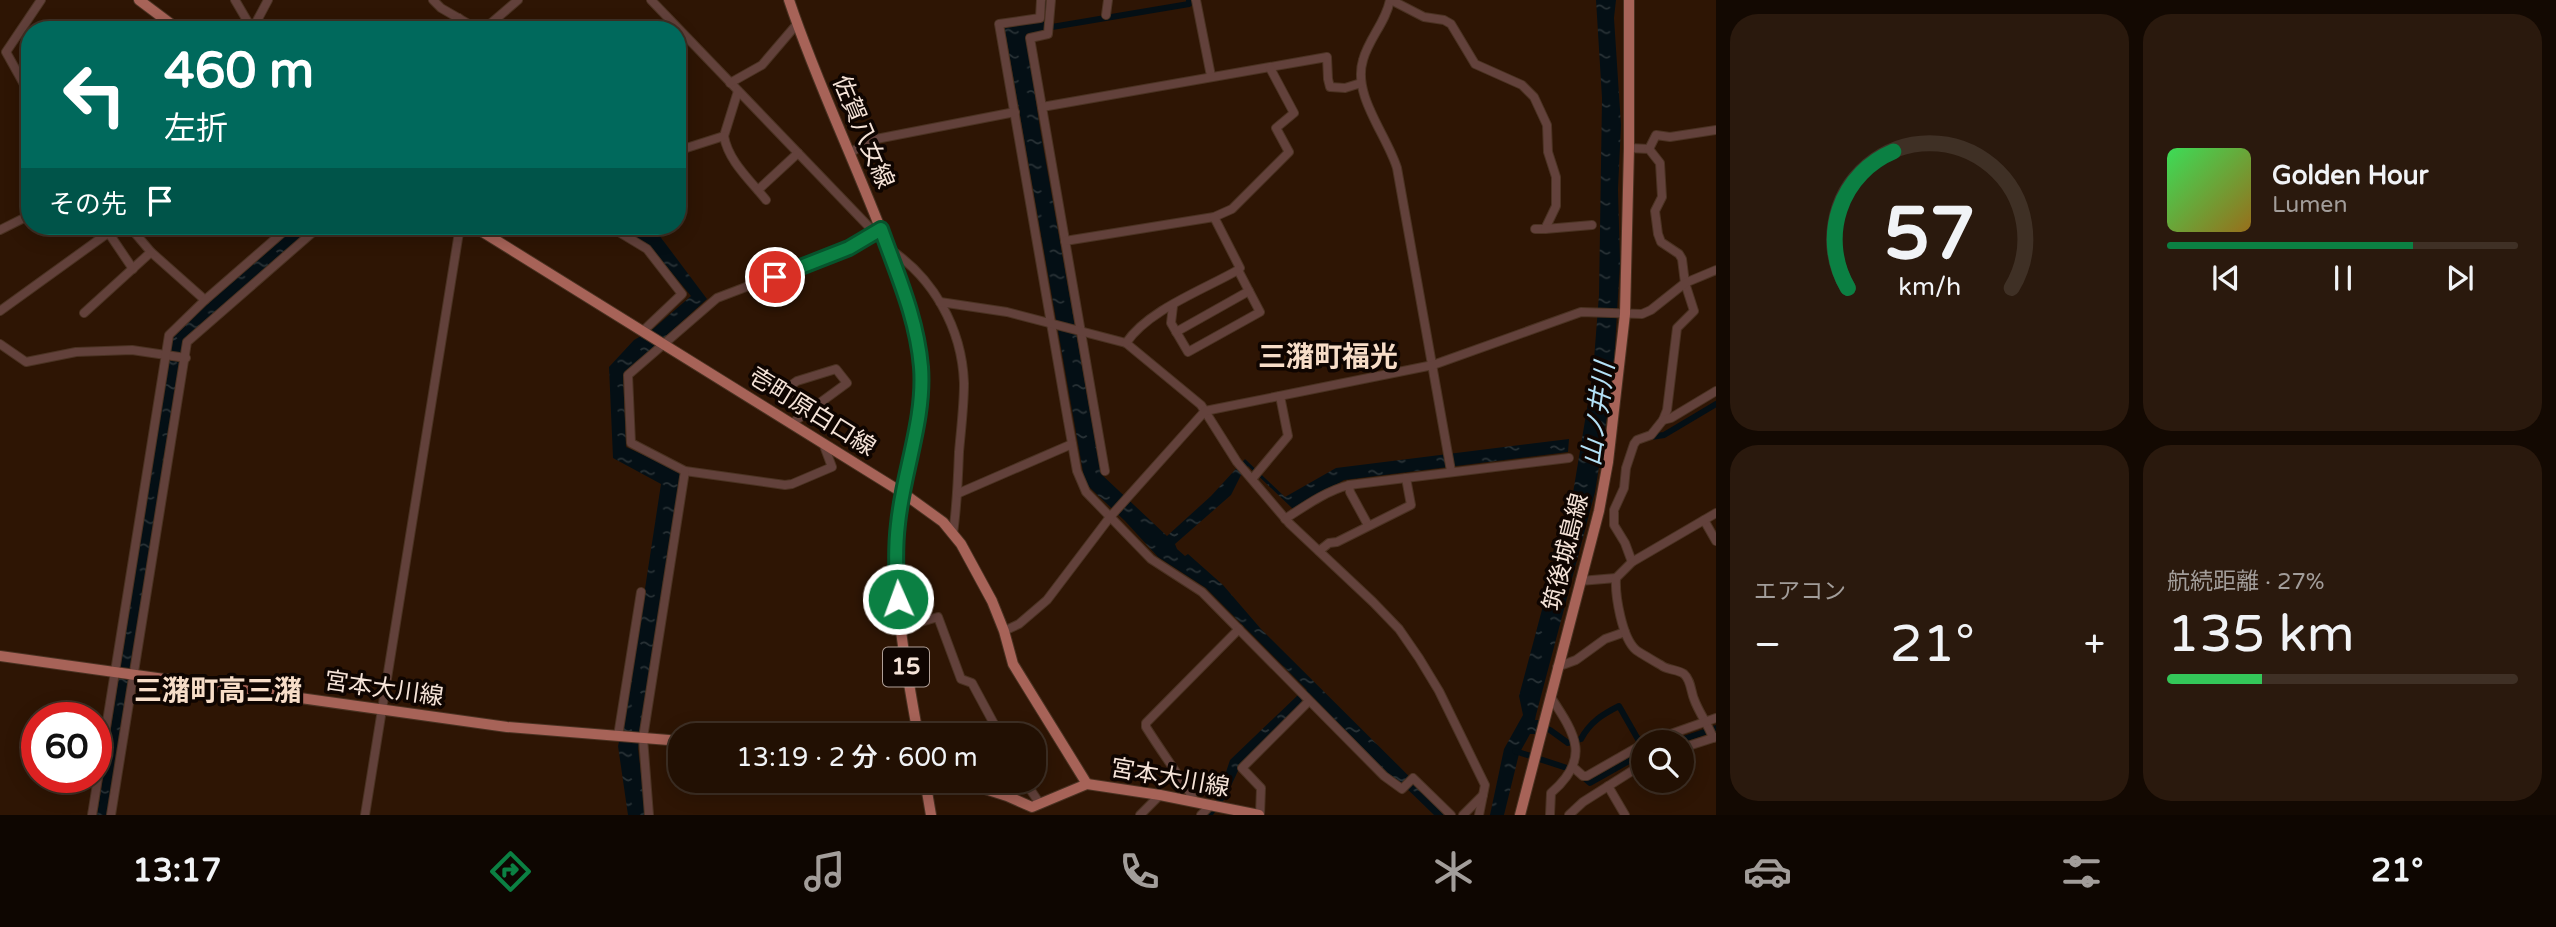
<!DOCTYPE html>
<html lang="ja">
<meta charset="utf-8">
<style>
:root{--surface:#221003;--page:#2a190d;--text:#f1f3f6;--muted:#a29d9a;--line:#3f3025;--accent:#0b8043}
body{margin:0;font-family:"Varela Round","Noto Sans JP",sans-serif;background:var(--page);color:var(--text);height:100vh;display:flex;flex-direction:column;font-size:26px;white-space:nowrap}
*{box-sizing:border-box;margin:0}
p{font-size:23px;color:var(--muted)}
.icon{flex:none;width:38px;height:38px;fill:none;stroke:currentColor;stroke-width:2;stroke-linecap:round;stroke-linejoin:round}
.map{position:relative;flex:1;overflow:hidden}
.panel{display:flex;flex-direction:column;gap:14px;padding:14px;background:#130902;width:840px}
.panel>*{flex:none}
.hud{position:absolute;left:21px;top:21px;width:665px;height:214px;border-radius:28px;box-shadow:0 4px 18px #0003,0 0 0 2px var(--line);background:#00695c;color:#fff;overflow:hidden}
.buttons{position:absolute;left:1631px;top:730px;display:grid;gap:14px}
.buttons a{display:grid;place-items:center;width:63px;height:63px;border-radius:50%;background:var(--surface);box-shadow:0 4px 18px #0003,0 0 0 2px var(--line);font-size:35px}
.speed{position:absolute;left:21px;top:702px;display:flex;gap:14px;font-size:35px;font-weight:700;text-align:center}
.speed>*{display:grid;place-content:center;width:91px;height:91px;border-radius:50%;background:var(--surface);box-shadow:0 4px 18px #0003,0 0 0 2px var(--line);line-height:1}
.speed .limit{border:10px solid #d22;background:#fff;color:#111}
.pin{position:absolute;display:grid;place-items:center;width:60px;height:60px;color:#fff;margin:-30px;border:4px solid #fff;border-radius:50%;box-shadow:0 2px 7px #0007}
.me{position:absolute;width:77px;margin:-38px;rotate:358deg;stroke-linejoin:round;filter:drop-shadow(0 0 5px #0008)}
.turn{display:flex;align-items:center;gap:24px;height:147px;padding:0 28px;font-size:32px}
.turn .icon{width:91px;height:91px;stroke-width:2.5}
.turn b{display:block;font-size:49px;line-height:60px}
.then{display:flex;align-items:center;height:66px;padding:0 28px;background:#0003;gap:14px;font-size:26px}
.big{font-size:52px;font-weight:600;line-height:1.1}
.panel .widget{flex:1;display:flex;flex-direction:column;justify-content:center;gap:10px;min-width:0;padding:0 24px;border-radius:28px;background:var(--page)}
.panel .dial{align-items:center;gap:0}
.dial svg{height:182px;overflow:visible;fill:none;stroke:var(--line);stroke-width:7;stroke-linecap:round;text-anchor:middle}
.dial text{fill:var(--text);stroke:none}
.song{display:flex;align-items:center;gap:21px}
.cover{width:84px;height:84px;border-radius:10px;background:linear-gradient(135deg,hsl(130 70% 55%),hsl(40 70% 35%))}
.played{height:7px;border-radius:4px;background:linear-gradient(90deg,var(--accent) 70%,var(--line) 70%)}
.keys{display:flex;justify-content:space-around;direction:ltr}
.heat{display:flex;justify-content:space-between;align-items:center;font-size:38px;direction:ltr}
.charge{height:10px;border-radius:5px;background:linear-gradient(90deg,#34c759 27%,var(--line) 0)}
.panel .tiles{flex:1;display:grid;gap:14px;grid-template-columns:repeat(2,1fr)}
.trip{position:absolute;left:668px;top:723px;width:378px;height:70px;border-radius:28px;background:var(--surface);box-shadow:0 4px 18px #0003,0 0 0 2px var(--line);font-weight:600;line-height:70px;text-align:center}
.tabs{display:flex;height:112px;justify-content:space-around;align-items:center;background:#0e0601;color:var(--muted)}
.tabs .icon{width:49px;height:49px}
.tabs .active{color:var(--accent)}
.tabs b{font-size:32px;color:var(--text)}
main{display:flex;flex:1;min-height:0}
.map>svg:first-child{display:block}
.water{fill:url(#water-ripples)}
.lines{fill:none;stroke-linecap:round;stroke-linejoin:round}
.canal{stroke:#040f15;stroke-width:6}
.minor-casing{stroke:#4a3222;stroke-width:10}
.major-casing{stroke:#4a3222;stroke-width:12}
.minor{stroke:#62413b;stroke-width:8}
.major{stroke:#a76358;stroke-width:10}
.route-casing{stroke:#07532c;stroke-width:18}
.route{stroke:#0b8043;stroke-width:12}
.labels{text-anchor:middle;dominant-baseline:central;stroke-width:7;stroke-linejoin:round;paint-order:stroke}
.shield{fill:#0f0501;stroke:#b0a098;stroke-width:2}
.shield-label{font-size:23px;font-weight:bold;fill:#f5e3d8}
.street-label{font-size:24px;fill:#f5e3d8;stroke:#0f0501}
.water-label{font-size:26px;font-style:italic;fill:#b4e1f6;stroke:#0f0501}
.quarter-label{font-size:28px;font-weight:bold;fill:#f7ddc8;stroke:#0f0501}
</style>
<main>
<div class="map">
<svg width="1716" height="815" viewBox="0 0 1716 815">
<defs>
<pattern id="water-ripples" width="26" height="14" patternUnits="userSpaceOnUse" patternTransform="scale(1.75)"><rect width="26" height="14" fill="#040f15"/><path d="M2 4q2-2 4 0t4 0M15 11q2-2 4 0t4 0" fill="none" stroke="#293236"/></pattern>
</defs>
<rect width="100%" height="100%" fill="#2e1504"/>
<g class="water">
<path d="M 1596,0 L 1616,0 L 1614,18 L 1621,125 L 1618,189 L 1620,263 L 1613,379 L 1595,492 L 1536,715 L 1535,720 L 1540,720 L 1536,734 L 1530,734 L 1519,754 L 1504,815 L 1490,815 L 1504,749 L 1523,715 L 1519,696 L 1573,493 L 1593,372 L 1599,295 L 1602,98 Z"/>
<path d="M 1047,19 L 1047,31 L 1026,34 L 1040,129 L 1101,474 L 1167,536 L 1211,496 L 1245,459 L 1285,497 L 1336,468 L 1569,439 L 1568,452 L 1344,480 L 1293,509 L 1248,466 L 1242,473 L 1231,495 L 1175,544 L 1177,549 L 1185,556 L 1188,554 L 1223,585 L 1261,629 L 1448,815 L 1434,815 L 1401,783 L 1387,773 L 1309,693 L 1301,700 L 1303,702 L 1242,762 L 1226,797 L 1213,815 L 1206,815 L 1212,810 L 1218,796 L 1230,760 L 1298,695 L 1307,690 L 1206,588 L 1158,557 L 1125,521 L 1085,483 L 1004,25 Z"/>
<path d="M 297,226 L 316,226 L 184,340 L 130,669 L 129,688 L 109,815 L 97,815 L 173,334 Z"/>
<path d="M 618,226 L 644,226 L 659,235 L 707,299 L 623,375 L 626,447 L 681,472 L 638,749 L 646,815 L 628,815 L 618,746 L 626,713 L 661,484 L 613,458 L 609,367 L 634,340 L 653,329 L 691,296 L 649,245 Z"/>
</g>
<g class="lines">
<g class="canal">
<path d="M 1043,22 L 1046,0"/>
<path d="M 1046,28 L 1189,4 L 1189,0"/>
<path d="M 1651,437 L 1664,435 L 1716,404"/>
<path d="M 1542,727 L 1550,730 L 1568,743 L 1581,739 C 1590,722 1603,714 1619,706 L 1643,748"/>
<path d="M 1675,742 L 1716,728"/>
<path d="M 1515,751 L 1573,770"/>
<path d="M 1582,776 L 1590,783 L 1643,753"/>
</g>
<g class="minor-casing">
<g id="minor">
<path d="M 235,0 L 252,29"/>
<path d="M 433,0 L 441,8 L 479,30"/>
<path d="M 651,0 L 874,232"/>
<path d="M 1041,0 L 1040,18 L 999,24 L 1068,421 L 1077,471 L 1086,492 L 1151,559 L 1202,592 L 1384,776 L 1402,789 L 1413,778 L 1451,815"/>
<path d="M 1051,0 L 1048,34 L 1030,38 L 1105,471"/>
<path d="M 1196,0 L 1211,76"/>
<path d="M 1390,0 C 1386,22 1369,38 1363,60 C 1352,95 1387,135 1397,168 L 1451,471"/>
<path d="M 1391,0 L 1424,17 L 1444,20 L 1451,24 L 1475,64 L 1522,85 L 1534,97 L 1547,125 L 1548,152 L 1556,177 L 1556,206 L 1545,229 L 1535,229"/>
<path d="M 1106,15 L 1108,0"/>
<path d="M 252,30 L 268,0"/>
<path d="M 449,30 L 459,18"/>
<path d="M 483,30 L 518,0"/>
<path d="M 730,83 L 762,65 L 797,24"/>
<path d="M 738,91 L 724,136 C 728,161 751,181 766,200"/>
<path d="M 30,95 L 6,52 L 41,0"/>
<path d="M 1042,107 L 1327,57 L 1328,79 L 1330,87 L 1345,88 L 1361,83"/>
<path d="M 1629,148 L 1649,149 L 1660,163 L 1662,197 L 1655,211 L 1658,234 L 1661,242 L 1679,254 L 1682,259 L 1685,283 L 1694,311 L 1677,328 L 1667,410 L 1663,420 L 1651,435 L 1637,440 L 1634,444 L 1626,468 L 1624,488 L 1614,510 L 1614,525 L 1625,543 L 1632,562"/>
<path d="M 1649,149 L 1656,135 L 1670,137 L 1716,130"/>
<path d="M 677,151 L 724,136"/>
<path d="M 850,153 L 871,140 L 1015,112"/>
<path d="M 758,190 L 798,153"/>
<path d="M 104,226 L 133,269"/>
<path d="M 129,226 L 151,252 L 205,300"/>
<path d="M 609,226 L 647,249 L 682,294 L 643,331"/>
<path d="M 1545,229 L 1592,225"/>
<path d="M 0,230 L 30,215"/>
<path d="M 1065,241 L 1214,217 L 1232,209 L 1289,152 L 1276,128 L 1294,113 L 1270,68"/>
<path d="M 888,248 C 933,277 962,328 964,383 C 964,406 961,429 959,452 C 958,480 957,506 953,533"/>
<path d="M 940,302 L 1007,312 L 1126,343 L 1201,405 L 1237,462 L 1289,523 L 1373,602 L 1399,629 L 1419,658 L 1439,691 L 1485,785 L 1479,815"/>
<path d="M 1173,306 L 1171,323 L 1188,352 L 1260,312 L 1238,270 L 1240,268 L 1214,217"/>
<path d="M 0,311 L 108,233"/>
<path d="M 84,313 L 151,252"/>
<path d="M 1176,332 L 1249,291"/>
<path d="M 1126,343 C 1148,310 1203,290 1238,270"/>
<path d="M 0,344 L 26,362 L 76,352 L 132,350 L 186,358"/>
<path d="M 1663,420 L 1671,418 L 1716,391"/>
<path d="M 791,424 L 847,383 L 836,369 L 797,381 L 790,386 L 807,412"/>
<path d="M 823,443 L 832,467 L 792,484 L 785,485 L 685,471 L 631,443 L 628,375 L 717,298 L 849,248 L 881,229"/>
<path d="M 1252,479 L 1288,436 L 1280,396"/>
<path d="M 1349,485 L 1350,492 L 1368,525"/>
<path d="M 959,493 L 1072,444"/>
<path d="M 1285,519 C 1305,506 1326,491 1349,485 L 1569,458"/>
<path d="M 1704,520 L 1716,541"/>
<path d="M 1319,551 L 1329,543 L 1337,542 L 1411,505 L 1406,478"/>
<path d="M 1580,581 L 1616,578"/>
<path d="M 900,628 L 938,617 L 961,679 L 972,683 L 1000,735"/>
<path d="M 1004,631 L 1019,624 L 1047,600 L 1110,517 L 1205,411 L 1433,365 L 1581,312 L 1642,314 L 1651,310 L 1685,283 L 1716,270"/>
<path d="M 1557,667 L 1576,660 L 1605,639 L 1625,632"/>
<path d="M 618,736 L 641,592"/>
<path d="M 1713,738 C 1708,724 1699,713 1694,699 C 1691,692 1691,680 1684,674 C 1679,670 1670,670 1664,667 C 1659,664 1640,653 1636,650 C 1622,638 1615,596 1616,578 L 1632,562 L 1716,513"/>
<path d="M 1648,742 L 1716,718"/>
<path d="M 1682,748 L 1716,737"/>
<path d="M 1573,767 L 1583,776 L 1587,776 L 1643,744"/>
<path d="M 1024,780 L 1040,804"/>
<path d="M 1608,786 L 1625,815"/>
<path d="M 1193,802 L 1193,798 C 1178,774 1161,751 1146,727 L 1146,723 L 1239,629"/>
<path d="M 92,815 L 169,335 L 205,300 L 290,226"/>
<path d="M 111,815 L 187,342 L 320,226"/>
<path d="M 365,815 L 460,226"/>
<path d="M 649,815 L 643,738 L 685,471"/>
<path d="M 1140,815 L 1160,795"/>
<path d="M 1201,815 L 1210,806"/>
<path d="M 1260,815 L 1261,788 L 1242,768 L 1309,701"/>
<path d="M 1463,815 L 1483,795"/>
<path d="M 1550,815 L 1551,793 C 1592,758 1575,734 1550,696"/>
<path d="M 1569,815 L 1583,802 L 1643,764"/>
</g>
</g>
<g class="major-casing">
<g id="major">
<path d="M 139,0 L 179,30"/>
<path d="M 789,0 C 817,84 856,163 887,246 C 902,286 919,325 921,368 C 924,421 903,472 898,525 C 891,595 906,666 918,735"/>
<path d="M 473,226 L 903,493 L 943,522 L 961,544 L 992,601 L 1004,631 L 1013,664 L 1087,784"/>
<path d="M 0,656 L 507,727 L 681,741"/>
<path d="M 925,780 L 931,815"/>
<path d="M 957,780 L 1007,796 L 1032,807 L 1087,784 L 1160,795 L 1259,815"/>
<path d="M 1520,815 L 1599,511 L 1608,462 L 1625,314 L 1629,148 L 1629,0"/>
</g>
</g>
<use href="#minor" class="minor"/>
<use href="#major" class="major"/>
</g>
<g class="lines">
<g class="route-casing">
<path id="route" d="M 775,277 L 849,248 L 881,229 C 897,274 917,318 921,367 C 925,420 903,472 898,524 C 895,549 896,575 898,599"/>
</g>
<use href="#route" class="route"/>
</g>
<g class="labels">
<rect class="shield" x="883" y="647.5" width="46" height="39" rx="5"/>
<g class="shield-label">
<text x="906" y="667">15</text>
</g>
<g class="street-label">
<text transform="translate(863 132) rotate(67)">佐賀八女線</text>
<text transform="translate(812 412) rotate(32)">壱町原白口線</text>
<text transform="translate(1566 552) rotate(-76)">筑後城島線</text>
<text transform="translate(384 689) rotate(8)">宮本大川線</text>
<text transform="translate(1170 778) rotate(10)">宮本大川線</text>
</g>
<g class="water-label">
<text transform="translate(1598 414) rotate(-82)">山ノ井川</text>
</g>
<g class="quarter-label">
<text x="1328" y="357">三潴町福光</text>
<text x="218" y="691">三潴町高三潴</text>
</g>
</g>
</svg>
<div class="buttons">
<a><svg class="icon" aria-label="search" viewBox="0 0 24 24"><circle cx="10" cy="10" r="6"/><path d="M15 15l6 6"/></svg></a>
</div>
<div class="speed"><div class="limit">60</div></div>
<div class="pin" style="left:775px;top:277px;background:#d93025"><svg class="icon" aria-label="arrive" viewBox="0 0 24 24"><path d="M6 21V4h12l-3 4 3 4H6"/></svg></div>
<svg class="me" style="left:898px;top:599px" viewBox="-20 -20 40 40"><circle r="17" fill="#0b8043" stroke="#fff" stroke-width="3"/><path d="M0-11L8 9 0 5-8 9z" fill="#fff"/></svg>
<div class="trip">13:19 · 2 分 · 600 m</div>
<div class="hud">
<div class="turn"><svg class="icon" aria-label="left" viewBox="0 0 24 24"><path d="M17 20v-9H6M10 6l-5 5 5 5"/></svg><div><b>460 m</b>左折</div></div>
<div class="then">その先<svg class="icon" aria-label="arrive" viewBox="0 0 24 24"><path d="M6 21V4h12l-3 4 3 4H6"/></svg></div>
</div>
</div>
<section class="panel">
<div class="tiles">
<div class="widget dial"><svg viewBox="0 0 100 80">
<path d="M14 69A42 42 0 1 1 86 69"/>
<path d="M14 69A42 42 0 0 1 34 9" stroke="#0b8043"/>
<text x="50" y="56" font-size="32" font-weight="700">57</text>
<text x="50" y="72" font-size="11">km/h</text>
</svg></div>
<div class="widget">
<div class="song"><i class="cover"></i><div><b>Golden Hour</b><p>Lumen</p></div></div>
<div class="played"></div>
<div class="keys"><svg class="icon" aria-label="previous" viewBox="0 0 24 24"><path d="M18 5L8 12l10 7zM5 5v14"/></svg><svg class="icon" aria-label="pause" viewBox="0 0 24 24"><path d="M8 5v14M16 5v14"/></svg><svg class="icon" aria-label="next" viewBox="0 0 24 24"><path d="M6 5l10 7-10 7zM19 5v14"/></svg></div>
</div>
<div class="widget"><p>エアコン</p>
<div class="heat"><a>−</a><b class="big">21°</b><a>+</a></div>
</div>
<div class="widget"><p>航続距離 · 27%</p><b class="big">135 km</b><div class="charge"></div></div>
</div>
</section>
</main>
<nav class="tabs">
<b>13:17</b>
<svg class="icon active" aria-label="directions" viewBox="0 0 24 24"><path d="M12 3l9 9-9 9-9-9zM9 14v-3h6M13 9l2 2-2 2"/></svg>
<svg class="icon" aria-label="music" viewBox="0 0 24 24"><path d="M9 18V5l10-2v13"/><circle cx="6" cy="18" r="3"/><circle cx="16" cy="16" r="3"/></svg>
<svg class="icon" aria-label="phone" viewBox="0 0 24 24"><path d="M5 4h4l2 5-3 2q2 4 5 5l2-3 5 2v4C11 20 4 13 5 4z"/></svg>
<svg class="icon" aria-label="climate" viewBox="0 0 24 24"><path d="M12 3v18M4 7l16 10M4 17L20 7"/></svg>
<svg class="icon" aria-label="car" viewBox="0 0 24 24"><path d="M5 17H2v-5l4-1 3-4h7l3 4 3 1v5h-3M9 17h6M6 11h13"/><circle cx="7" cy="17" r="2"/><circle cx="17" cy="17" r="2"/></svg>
<svg class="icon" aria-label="filters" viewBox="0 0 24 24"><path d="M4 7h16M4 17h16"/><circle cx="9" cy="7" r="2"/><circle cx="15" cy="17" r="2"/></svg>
<b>21°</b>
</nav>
